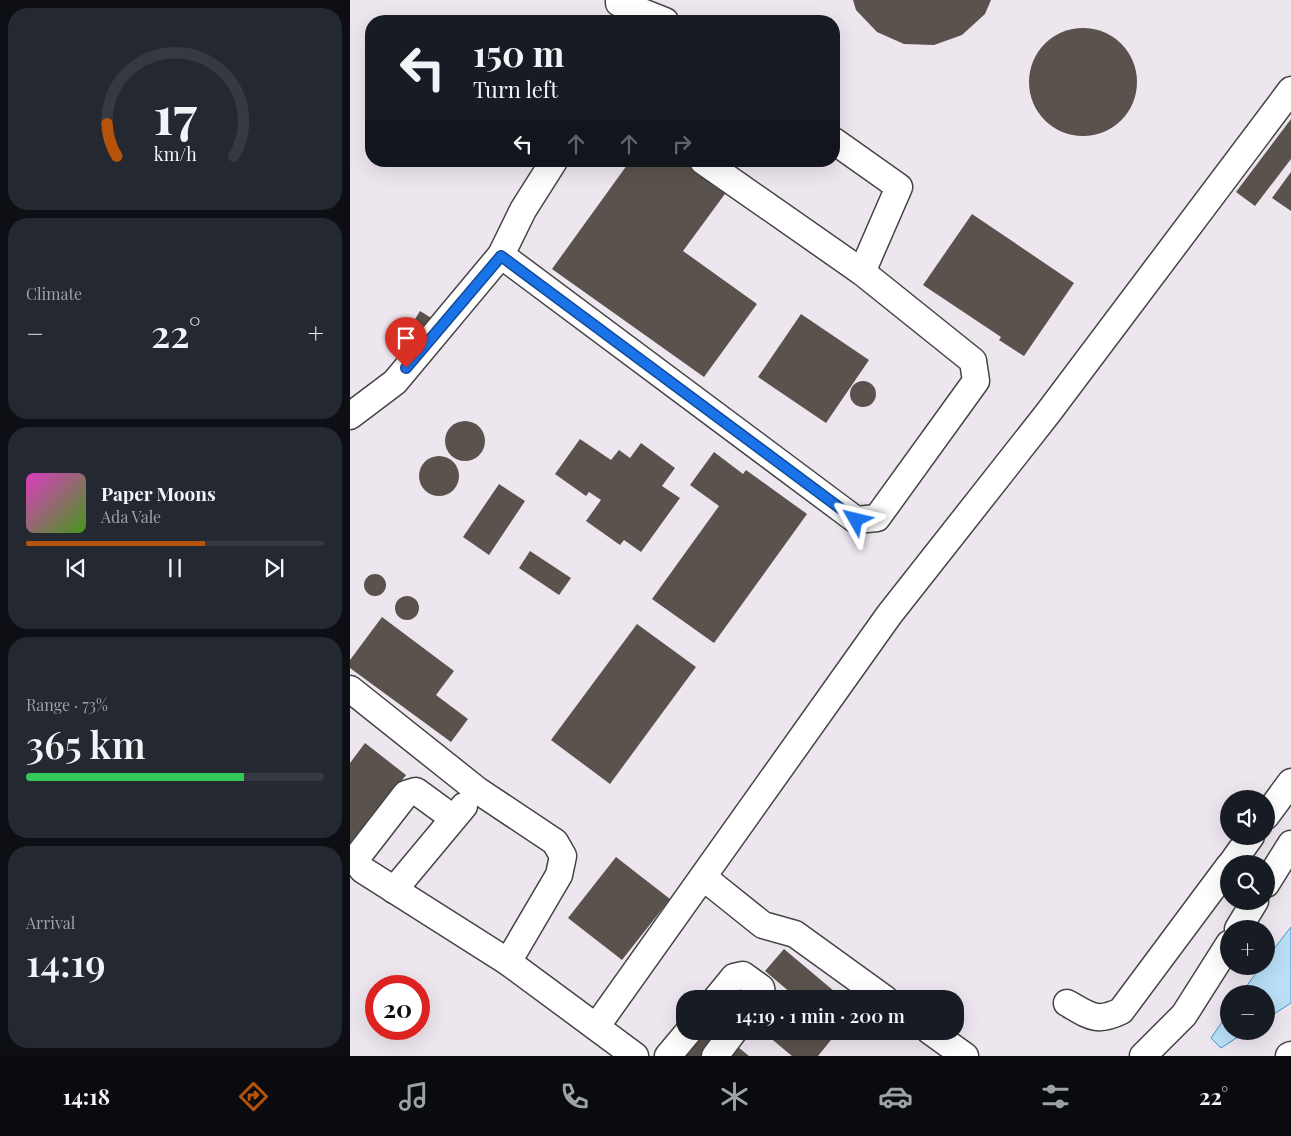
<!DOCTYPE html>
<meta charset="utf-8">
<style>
:root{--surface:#171b24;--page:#242831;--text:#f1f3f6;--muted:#9ea1a6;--line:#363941;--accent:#b45309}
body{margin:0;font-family:"Playfair Display",serif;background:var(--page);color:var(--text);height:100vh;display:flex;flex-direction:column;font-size:19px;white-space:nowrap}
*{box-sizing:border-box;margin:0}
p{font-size:16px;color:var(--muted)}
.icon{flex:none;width:28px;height:28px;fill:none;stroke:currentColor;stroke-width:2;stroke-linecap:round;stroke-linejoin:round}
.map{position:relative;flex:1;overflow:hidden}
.details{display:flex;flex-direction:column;gap:8px;padding:8px;background:#0d0f14;width:350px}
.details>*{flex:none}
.hud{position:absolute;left:15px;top:15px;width:475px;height:152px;border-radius:20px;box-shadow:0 5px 20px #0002;background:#171b24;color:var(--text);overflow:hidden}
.controls{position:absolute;left:870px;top:790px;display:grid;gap:10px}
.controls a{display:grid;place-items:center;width:55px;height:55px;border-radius:50%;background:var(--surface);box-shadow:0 5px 20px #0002;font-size:25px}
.speed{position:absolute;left:15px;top:975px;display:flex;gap:10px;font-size:25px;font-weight:700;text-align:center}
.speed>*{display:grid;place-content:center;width:65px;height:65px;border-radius:50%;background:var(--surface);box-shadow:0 5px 20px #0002;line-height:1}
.speed .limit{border:8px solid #d22;background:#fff;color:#111}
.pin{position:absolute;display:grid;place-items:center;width:42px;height:42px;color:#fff;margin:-51px -21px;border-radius:50% 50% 50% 0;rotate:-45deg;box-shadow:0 0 5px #0007}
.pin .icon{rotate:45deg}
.me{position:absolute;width:55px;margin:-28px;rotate:307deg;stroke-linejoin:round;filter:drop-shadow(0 0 4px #0008)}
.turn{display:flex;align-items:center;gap:18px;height:105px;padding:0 25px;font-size:22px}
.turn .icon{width:65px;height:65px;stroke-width:2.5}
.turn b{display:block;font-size:35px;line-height:42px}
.lanes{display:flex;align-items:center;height:48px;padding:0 25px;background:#0003;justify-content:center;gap:25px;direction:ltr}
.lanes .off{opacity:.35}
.big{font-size:38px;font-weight:600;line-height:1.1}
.details .widget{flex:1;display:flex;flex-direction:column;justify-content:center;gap:8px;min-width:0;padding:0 18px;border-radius:20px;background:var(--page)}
.details .dial{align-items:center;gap:0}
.dial svg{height:130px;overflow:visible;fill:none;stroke:var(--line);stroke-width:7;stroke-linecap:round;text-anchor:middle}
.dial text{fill:var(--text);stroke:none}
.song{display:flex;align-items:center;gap:15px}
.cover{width:60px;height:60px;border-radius:8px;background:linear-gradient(135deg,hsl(310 70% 55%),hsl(100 70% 35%))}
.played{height:5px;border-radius:2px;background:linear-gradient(90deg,var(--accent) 60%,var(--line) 60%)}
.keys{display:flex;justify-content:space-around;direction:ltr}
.heat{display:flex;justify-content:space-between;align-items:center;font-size:28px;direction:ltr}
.charge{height:8px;border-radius:4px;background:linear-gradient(90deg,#34c759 73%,var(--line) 0)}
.trip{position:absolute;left:326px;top:990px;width:288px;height:50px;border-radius:20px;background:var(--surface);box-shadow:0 5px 20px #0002;font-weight:600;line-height:50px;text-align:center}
.tabs{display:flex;height:80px;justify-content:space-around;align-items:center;background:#090b0e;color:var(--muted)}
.tabs .icon{width:35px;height:35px}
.tabs .on{color:var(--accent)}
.tabs b{font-size:22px;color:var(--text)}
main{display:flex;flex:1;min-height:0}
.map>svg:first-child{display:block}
.industrial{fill:#eee6ef;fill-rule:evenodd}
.water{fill:#b9e0f7;stroke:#3f96cf}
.building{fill:#5a524d}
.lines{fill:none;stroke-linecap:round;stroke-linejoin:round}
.minor-casing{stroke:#444;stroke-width:29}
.minor{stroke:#fff;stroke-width:26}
.route-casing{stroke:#114b97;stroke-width:12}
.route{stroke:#1a73e8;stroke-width:9}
</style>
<main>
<section class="details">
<div class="widget dial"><svg viewBox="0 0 100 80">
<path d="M14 69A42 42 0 1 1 86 69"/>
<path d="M14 69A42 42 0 0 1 8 49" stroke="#b45309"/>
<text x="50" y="56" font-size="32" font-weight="700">17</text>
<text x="50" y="72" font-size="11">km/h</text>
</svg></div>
<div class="widget"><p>Climate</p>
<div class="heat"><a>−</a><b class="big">22°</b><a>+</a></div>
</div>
<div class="widget">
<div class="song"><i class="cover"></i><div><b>Paper Moons</b><p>Ada Vale</p></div></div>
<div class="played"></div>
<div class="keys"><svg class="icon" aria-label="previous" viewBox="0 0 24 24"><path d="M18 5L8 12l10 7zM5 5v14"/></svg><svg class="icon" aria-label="pause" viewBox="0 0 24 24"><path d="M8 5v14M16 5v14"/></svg><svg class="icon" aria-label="next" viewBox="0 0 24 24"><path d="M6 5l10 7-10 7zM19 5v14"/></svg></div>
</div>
<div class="widget"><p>Range · 73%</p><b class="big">365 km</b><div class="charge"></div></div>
<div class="widget"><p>Arrival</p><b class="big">14:19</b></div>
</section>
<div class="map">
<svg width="941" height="1056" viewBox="0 0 941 1056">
<rect width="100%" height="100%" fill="#fffdf5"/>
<path class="industrial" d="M 0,0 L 941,0 L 941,1056 L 0,1056 ZM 21,21 L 484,21 L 484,161 L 21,161 ZM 879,799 L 916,799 L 916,836 L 879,836 ZM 879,864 L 916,864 L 916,901 L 879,901 ZM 879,929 L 916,929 L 916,966 L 879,966 ZM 26,986 L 69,986 L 69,1029 L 26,1029 ZM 879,994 L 916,994 L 916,1031 L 879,1031 ZM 335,999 L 605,999 L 605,1031 L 335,1031 Z"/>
<g class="water">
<path d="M 941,927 L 941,1003 L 916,1019 L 916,994 L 891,994 L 911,966 L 916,966 L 916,959 Z"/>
<path d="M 879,1012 L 879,1031 L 897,1031 L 871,1048 L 861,1038 Z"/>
</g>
<g class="building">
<path d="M 503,0 L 641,0 L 635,14 L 612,35 L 584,45 L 554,44 L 527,32 L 506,10 Z"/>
<circle cx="733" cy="82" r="54"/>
<path d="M 941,119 L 941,159 L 905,206 L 886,192 Z"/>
<path d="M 280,161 L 344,161 L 380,187 L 333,251 L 407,304 L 354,377 L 202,269 Z"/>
<path d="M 941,172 L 941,211 L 922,198 Z"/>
<path d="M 622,214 L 724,283 L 674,356 L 649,340 L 651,337 L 573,285 Z"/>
<path d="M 70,311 L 91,324 L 71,347 L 54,337 Z"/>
<path d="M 451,314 L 519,360 L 476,423 L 408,377 Z"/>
<circle cx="513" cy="394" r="13"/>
<circle cx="115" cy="441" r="20"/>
<path d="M 230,439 L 261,460 L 269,450 L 280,458 L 291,443 L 325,468 L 312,486 L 330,498 L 291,552 L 274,540 L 270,545 L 236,521 L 251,500 L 239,492 L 236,496 L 205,474 Z"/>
<path d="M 364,452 L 393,474 L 396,470 L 457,514 L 364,643 L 302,599 L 369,506 L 340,485 Z"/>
<circle cx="89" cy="476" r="20"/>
<path d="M 149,484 L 175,501 L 139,555 L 113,537 Z"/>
<path d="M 180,551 L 221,578 L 209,595 L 169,568 Z"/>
<circle cx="25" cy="585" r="11"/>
<circle cx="57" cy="608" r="12"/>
<path d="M 32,617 L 104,671 L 86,695 L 118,719 L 101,742 L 0,668 L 0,660 Z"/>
<path d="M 287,624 L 346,667 L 260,784 L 201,740 Z"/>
<path d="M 15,743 L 56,775 L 0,847 L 0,763 Z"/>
<path d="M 266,857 L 320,899 L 272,960 L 218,918 Z"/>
<path d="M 434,949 L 491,997 L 490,999 L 448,999 L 415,971 Z"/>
<path d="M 384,980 L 405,999 L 370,999 Z"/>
<path d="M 435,993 L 442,999 L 430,999 Z"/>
<path d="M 346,1031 L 381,1031 L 363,1056 L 337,1056 L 331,1051 Z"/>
<path d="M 412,1031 L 481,1031 L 485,1035 L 468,1056 L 442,1056 Z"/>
<path d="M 383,1043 L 399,1056 L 373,1056 Z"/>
</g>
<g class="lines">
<g class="minor-casing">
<g id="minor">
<path d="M 269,0 L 269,3 L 315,21"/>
<path d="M 484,141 L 549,187 L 512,272"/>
<path d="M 151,255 L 506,520 L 527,518 L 626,381 L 623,361 L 512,272 L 353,161"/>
<path d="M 0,416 L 45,382 L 151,255 L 173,210 L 204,161"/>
<path d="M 0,689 L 127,790 L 205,842 L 213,856 L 209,875 L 158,962"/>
<path d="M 916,816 L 941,782"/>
<path d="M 103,818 L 66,791 L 56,794 L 8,856 L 7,863 L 13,870 L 158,962 L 246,1027 L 539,615 L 698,413 L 941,90"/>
<path d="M 881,864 L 901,836"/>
<path d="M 353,877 L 413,925 L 445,934 L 535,999"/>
<path d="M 916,884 L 941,844"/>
<path d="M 44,890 L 114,806"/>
<path d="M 888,929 L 905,901"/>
<path d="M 366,999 L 384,977 L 393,975 L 411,988 L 412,994 L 408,999"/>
<path d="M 717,1003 C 740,1016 746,1023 771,1011 L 879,866"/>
<path d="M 246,1027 L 285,1056"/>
<path d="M 580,1031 L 615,1056"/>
<path d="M 318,1056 L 339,1031"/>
<path d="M 365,1056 L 384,1031"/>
<path d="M 793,1056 L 834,1015 L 879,944"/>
<path d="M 939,1056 L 941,1055"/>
</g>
</g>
<use href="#minor" class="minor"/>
</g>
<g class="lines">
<g class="route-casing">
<path id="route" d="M 56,368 L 151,256 L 506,520"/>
</g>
<use href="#route" class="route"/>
</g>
</svg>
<div class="controls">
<a><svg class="icon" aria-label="sound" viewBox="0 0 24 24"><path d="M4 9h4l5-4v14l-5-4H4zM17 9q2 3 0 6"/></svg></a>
<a><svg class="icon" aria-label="search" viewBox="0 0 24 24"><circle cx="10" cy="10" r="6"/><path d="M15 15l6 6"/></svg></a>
<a>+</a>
<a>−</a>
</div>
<div class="speed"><div class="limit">20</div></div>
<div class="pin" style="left:56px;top:368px;background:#d93025"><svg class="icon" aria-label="arrive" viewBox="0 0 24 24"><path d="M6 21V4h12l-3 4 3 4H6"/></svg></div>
<svg class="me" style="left:506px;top:520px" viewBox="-20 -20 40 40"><path d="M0-17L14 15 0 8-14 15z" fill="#1a73e8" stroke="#fff" stroke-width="4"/></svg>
<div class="trip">14:19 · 1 min · 200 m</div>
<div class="hud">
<div class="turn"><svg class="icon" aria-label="left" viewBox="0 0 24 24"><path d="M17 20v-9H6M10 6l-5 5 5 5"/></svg><div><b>150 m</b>Turn left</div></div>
<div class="lanes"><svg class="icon" aria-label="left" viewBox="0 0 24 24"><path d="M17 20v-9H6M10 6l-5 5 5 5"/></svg><svg class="icon off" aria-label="ahead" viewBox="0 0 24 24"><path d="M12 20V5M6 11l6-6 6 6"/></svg><svg class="icon off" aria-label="ahead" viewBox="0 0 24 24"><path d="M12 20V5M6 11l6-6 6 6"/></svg><svg class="icon off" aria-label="right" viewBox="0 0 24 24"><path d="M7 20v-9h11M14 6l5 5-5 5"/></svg></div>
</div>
</div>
</main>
<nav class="tabs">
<b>14:18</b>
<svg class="icon on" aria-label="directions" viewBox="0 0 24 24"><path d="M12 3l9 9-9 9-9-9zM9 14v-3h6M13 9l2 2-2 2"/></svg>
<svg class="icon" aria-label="music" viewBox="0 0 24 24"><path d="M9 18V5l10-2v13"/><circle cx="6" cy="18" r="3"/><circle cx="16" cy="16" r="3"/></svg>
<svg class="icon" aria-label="phone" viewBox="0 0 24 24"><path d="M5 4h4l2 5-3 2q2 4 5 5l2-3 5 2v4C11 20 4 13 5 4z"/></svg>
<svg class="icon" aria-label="climate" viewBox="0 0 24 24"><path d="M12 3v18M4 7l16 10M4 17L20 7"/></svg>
<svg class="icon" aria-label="car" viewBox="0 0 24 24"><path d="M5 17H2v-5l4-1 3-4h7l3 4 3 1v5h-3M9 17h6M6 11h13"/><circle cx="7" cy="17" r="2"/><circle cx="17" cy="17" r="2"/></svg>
<svg class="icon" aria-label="filters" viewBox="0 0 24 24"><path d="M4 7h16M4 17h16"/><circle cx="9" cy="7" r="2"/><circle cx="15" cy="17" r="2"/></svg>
<b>22°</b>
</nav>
